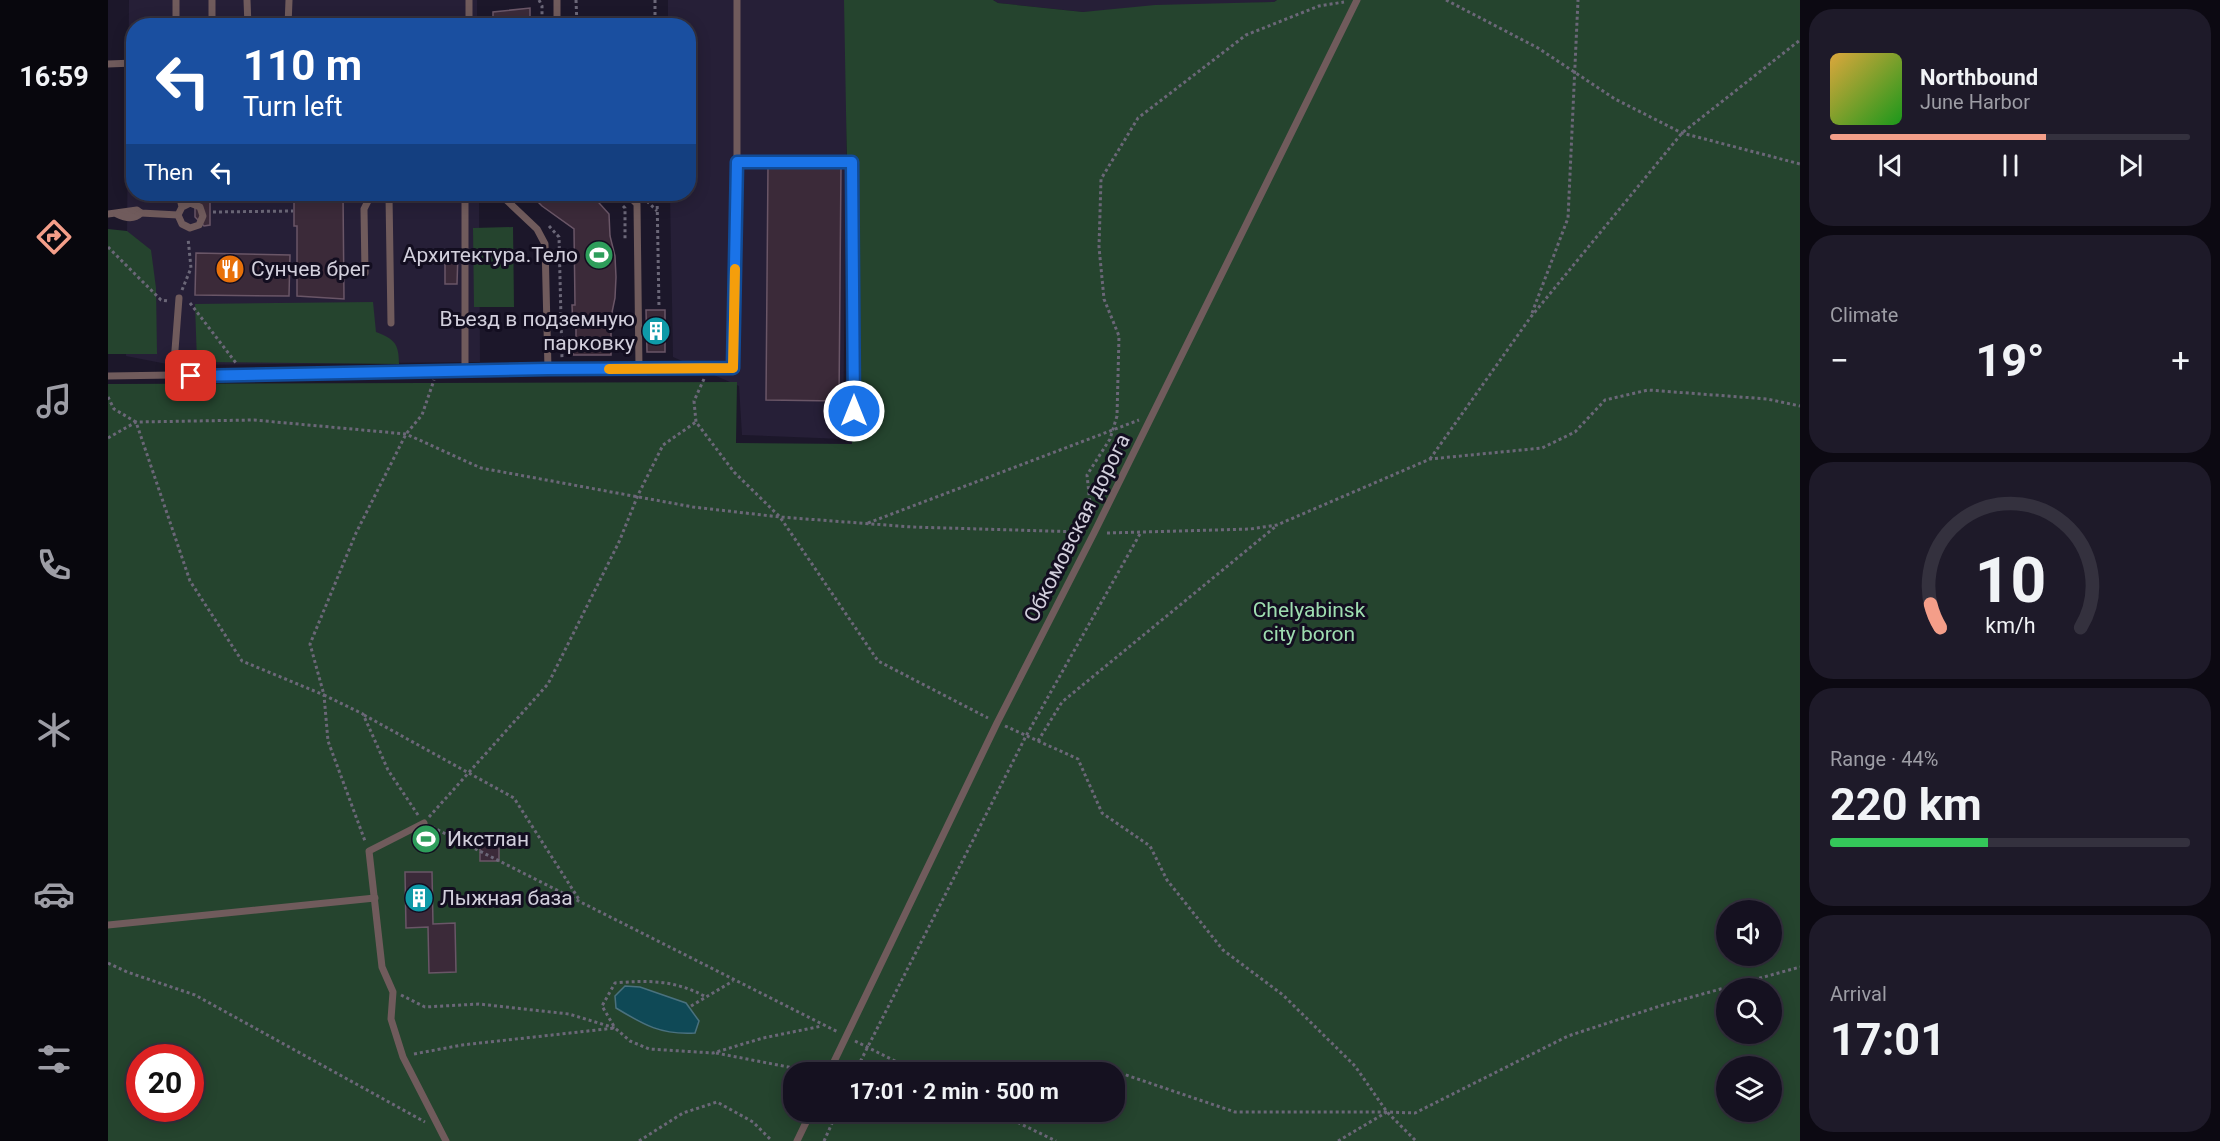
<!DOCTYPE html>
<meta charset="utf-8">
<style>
:root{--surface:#151120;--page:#1e1a29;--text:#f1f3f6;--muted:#9d9da5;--line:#34313e;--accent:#f49e89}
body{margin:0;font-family:Roboto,sans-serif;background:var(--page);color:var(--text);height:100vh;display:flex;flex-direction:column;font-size:22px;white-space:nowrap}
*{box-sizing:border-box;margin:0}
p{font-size:20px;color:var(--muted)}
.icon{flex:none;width:33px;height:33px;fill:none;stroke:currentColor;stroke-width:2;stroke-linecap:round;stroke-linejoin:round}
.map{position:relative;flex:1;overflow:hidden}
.sheet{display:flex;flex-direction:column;gap:9px;padding:9px;background:#0c0912;width:420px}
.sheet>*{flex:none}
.hud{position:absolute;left:18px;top:18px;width:570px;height:183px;border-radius:24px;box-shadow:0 3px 15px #0003,0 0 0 2px var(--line);background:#1a4fa0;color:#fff;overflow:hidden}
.controls{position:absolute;left:1608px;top:900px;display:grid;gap:12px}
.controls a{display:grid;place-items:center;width:66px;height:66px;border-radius:50%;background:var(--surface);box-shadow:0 3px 15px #0003,0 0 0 2px var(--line);font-size:30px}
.speed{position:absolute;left:18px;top:1044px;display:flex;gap:12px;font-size:30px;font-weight:700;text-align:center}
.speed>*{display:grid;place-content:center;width:78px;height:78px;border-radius:50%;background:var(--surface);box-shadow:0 3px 15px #0003,0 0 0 2px var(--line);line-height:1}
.speed .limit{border:9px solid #d22;background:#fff;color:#111}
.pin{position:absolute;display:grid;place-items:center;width:51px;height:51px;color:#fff;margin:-26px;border-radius:12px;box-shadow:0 3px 9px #0006}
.me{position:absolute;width:66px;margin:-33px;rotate:0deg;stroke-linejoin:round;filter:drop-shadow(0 0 4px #0008)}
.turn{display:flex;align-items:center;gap:21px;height:126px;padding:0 18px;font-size:27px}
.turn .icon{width:78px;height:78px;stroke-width:2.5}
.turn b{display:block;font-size:42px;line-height:51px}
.then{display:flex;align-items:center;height:57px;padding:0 18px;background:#0003;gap:12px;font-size:22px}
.big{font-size:45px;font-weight:700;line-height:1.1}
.sheet .card{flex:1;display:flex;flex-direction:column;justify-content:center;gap:9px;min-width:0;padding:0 21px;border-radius:24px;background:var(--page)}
.sheet .dial{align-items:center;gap:0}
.dial svg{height:156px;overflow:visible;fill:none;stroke:var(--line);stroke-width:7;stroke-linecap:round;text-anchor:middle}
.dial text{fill:var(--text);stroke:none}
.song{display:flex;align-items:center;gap:18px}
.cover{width:72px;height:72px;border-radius:9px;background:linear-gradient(135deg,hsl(40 70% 55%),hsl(120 70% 35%))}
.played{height:6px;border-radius:3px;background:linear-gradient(90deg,var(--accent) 60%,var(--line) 60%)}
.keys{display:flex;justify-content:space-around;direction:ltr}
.heat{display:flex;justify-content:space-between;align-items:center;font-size:33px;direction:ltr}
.charge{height:9px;border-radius:4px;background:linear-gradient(90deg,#34c759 44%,var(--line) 0)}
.trip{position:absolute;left:675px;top:1062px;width:342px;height:60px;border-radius:24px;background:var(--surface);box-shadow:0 3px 15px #0003,0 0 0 2px var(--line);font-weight:700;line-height:60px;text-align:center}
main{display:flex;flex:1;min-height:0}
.tabs{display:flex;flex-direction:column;width:108px;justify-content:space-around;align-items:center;background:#08070d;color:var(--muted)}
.tabs .icon{width:42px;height:42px}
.tabs .selected{color:var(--accent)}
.tabs b{font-size:27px;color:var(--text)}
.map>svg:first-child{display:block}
.built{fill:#261f37}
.green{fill:#25442e;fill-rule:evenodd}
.water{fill:#0f4956;stroke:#4a717e;stroke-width:1.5}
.building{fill:#3b2a39;stroke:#6a5667;stroke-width:1.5}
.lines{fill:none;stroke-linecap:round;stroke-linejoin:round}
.path{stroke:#6b6778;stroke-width:3;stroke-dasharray:3 3;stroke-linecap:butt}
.service{stroke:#705b5c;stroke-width:7}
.route-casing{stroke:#114b97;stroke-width:15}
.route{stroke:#1a73e8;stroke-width:10}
.slow{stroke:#f59e0b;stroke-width:10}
.labels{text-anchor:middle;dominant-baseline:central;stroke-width:6;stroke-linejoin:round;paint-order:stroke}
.poi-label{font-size:21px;fill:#d2cfdc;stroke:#130e20;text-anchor:start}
.street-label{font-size:21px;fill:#d2cfdc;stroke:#130e20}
.park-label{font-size:21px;fill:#9eddb0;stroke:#130e20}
</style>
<main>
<nav class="tabs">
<b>16:59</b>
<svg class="icon selected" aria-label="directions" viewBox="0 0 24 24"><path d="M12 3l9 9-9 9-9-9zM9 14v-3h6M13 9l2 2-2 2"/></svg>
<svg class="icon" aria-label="music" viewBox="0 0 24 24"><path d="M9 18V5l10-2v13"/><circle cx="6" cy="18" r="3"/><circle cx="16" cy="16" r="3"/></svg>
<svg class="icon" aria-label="phone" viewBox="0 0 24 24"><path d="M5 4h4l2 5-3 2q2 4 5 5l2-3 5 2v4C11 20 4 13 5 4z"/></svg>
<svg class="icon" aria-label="climate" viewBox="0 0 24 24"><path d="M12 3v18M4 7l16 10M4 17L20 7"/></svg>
<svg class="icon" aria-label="car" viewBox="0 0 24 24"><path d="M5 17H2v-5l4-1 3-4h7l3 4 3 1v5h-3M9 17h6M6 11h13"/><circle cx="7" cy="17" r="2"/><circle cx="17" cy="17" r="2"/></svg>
<svg class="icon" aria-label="filters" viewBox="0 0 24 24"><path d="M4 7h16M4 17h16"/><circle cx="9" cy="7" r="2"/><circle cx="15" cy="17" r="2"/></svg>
</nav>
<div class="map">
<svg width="1692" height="1141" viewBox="0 0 1692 1141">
<rect width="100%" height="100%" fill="#1c172a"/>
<g class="built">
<path d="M 21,0 L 369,0 L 369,25 L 26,26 L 26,194 L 371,194 L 372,362 L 64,365 L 18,356 Z"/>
<path d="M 560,0 L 740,0 L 735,439 L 634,435 L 631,386 L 565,357 L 562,194 L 580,194 L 580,26 L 560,25 Z"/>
<path d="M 885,0 L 1169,0 L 1166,2 L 975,12 L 890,3 Z"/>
</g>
<g class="green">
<path d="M 736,0 L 885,0 L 890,3 L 975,12 L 1047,5 L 1166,2 L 1169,0 L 1692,0 L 1692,1141 L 0,1141 L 0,384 L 629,382 L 628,443 L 744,444 ZM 1618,910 L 1664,910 L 1664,956 L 1618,956 ZM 1618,988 L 1664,988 L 1664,1034 L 1618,1034 ZM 32,1058 L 82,1058 L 82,1108 L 32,1108 ZM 1618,1066 L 1664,1066 L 1664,1112 L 1618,1112 ZM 686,1072 L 1006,1072 L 1006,1112 L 686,1112 Z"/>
<path d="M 405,227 L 406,307 L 366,307 L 365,228 Z"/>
<path d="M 0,229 L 19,231 L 43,250 L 48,288 L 49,354 L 0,354 Z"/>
<path d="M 265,302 L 268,332 C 286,339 291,343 291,364 L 89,362 L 87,304 Z"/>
</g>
<path class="water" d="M 517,986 L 532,987 L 578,1003 L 591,1021 L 587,1033 C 553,1035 536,1025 508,1008 L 507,996 Z"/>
<g class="building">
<path d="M 422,8 L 422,26 L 385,26 L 385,12 Z"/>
<path d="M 660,165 L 733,165 L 731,401 L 658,400 Z"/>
<path d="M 87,194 L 94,194 L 102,199 L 102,225 L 96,226 L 87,217 Z"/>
<path d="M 186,194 L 235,194 L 236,299 L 189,296 L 189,226 L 186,226 Z"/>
<path d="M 422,194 L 483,194 L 501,214 L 502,236 L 507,256 L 508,277 L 507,298 L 503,317 L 503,355 L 465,355 L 464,339 L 468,338 L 468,328 L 465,328 L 464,305 L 467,305 L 466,229 L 434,206 Z"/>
<path d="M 88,253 L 182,255 L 181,296 L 87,295 Z"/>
<path d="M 337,253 L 350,253 L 349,284 L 337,284 Z"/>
<path d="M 538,310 L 557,310 L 557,352 L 539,352 Z"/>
<rect x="372" y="843" width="19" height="18"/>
<path d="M 297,872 L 324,872 L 325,924 L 347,923 L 348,972 L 321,973 L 320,927 L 298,928 Z"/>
</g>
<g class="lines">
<g class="path">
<path d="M 431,0 L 434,6 L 434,26"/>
<path d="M 468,0 L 469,26"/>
<path d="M 547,0 L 547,26"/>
<path d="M 1338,0 L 1430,48 L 1507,99 L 1574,133 L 1692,164"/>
<path d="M 502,194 L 510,202"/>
<path d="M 549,194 L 551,308"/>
<path d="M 539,201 L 549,211"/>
<path d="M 515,206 L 517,208 L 517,241"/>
<path d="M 105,212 L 185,211"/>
<path d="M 441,226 L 451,237 L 454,359"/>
<path d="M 0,247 L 53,300 L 60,301"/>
<path d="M 74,290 L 83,268 L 80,238"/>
<path d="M 82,303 L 128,363"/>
<path d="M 1424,313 L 1460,218 L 1470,0"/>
<path d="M 596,379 L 586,401 L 588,422 L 626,472 L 672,517 L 770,661 L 880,718"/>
<path d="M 0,397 L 6,409 L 28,422 L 82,581 L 134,661 L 216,695 L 220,741 L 257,841"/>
<path d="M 0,438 L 28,422 L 146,420 L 298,434 L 373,468 L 585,507 L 672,517 L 804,527 L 974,532"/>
<path d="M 1322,459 L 1422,318 L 1574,133 L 1692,40"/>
<path d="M 983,513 L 979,475 L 1002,439 L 1009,416 L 1011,336 L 996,299 L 991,247 L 993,179 L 1030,118 L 1138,35 L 1211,6 L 1236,2"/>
<path d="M 760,523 L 1031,420"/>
<path d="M 999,533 L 1142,529 L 1169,525 L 1322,459 L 1434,448 L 1467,432 L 1497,400 L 1540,390 L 1659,399 L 1692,406"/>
<path d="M 256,715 L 406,798 L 472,901"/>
<path d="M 897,726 L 970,759 L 994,813 L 1042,846 L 1059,880 L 1115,950 L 1175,995 L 1247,1066 L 1279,1112 L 1308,1141"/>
<path d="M 930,741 L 954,702 L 1167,527"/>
<path d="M 310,815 L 280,770 L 255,714 L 216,695 L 202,644 L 248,533 L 298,434 L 314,415 L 326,380"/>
<path d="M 321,817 L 440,684 L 511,542 L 530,495 L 555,445 L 588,422"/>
<path d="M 324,827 L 730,1032"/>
<path d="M 0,963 L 19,972 L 87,995 L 317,1122"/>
<path d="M 293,995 L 317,1007 L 371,1004 L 461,1014 L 507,1028 L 494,1006 L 507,983 C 541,980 567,980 598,997"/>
<path d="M 583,1006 L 625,981"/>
<path d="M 747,1041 L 809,1072"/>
<path d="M 608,1053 L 706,1072"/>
<path d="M 306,1054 L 354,1045 L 507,1028 L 522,1041 L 541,1049 L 605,1053 L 655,1038 L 714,1026"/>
<path d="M 747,1072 L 918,736 L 1033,532"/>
<path d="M 754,1072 L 875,1064 L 994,1072"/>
<path d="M 1006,1073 L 1015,1074 L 1127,1112 L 1278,1112"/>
<path d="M 888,1112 L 948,1141"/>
<path d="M 531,1141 L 575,1113 L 609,1102 L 645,1122 L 664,1141"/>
<path d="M 716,1141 L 729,1112"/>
<path d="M 1230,1141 L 1279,1112 L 1307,1113 L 1460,1036 L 1555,1005 L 1692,967"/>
</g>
<g class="service">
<path d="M 139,0 L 140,26"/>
<path d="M 361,0 L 361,26"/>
<path d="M 449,0 L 449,26"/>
<path d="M 68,22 L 68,0"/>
<path d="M 104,26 L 104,0"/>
<path d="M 180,26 L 181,0"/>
<path d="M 0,64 L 26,63"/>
<path d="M 629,162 L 744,162 L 746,411 L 769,412"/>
<path d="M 71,194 L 74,207 L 70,215 L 74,224 L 82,228 L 91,225 L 95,216 L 92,207 L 82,203 L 74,207"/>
<path d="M 357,194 L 357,371"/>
<path d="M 392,194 L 429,229 L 437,244 L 440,369"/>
<path d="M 519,194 L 529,204 L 531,368"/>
<path d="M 281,196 L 283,323"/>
<path d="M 0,214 L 29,210 L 33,213 L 70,215"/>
<path d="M 9,214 C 17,218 26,220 33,213"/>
<path d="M 257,273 L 256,209 L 260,201 L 267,196 L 357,196"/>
<path d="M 0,376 L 440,369 L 625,368 L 629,162 L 629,0"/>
<path d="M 65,376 L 71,298"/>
<path d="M 316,823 L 261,851 L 274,967 L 285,992 L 283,1019 L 295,1057 L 338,1141"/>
<path d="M 0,925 L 267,898"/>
<path d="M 721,1072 L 889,723 L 986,533 L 1249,0"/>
<path d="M 689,1141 L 703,1112"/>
</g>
</g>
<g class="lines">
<g class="route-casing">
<path id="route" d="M 83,376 L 440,369 L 625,368 L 629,162 L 744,162 L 746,411"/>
</g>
<use href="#route" class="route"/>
<path class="slow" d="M 501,369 L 625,368 L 627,269"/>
</g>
<defs>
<g id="stadium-disc" transform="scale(1.5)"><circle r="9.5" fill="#2e9e5b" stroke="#130e20"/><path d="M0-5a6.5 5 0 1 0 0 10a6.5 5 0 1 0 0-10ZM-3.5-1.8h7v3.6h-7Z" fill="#fff"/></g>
<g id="restaurant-disc" transform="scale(1.5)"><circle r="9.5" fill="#e8710a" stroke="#130e20"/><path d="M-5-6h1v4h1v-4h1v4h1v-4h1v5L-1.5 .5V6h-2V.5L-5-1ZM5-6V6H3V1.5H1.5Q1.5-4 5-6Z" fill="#fff"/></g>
<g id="building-disc" transform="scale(1.5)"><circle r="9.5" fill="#0f9aa8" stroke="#130e20"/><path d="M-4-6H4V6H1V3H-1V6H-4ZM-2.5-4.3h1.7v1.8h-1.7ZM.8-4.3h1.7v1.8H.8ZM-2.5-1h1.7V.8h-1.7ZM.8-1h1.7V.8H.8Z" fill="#fff"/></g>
</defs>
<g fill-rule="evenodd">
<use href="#stadium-disc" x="491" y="255"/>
<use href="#restaurant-disc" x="122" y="269"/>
<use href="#building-disc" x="548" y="331"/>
<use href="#stadium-disc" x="318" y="839"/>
<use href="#building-disc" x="311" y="898"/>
</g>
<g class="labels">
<g class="poi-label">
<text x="470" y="255" text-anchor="end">Архитектура.Тело</text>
<text x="143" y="269">Сунчев брег</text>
<text x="527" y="319" text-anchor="end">Въезд в подземную<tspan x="527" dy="24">парковку</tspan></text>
<text x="339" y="839">Икстлан</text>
<text x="332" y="898">Лыжная база</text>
</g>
<g class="street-label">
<text transform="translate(969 528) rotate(-63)">Обкомовская дорога</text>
</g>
<g class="park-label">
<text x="1201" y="610">Chelyabinsk<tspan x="1201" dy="24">city boron</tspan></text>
</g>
</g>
</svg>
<div class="controls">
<a><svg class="icon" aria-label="sound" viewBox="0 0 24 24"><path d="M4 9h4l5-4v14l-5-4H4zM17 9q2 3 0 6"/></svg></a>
<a><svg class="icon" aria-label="search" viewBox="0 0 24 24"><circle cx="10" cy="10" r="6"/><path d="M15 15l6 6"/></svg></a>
<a><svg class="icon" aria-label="layers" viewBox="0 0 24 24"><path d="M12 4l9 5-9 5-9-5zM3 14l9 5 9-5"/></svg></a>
</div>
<div class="speed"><div class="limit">20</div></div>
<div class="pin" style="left:83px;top:376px;background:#d93025"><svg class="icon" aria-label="arrive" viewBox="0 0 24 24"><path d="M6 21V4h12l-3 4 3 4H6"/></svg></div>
<svg class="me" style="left:746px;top:411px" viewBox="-20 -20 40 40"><circle r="17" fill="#1a73e8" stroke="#fff" stroke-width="3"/><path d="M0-11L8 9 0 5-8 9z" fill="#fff"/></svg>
<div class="trip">17:01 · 2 min · 500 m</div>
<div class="hud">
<div class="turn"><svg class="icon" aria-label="left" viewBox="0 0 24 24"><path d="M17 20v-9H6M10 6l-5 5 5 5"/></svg><div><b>110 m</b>Turn left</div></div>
<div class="then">Then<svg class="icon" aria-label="left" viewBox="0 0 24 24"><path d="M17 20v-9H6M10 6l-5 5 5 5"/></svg></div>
</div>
</div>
<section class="sheet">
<div class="card">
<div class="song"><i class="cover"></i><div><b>Northbound</b><p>June Harbor</p></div></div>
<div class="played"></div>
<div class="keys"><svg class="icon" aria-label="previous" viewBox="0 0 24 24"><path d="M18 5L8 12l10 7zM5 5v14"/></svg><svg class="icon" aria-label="pause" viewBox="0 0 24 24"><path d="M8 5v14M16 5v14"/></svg><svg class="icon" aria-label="next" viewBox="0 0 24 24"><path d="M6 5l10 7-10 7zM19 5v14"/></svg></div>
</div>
<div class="card"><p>Climate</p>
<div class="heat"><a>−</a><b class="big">19°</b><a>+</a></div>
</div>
<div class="card dial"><svg viewBox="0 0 100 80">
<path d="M14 69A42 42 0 1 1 86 69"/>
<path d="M14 69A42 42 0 0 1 9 57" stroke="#f49e89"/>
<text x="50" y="56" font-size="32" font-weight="700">10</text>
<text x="50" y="72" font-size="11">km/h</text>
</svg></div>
<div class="card"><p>Range · 44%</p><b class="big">220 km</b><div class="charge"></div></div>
<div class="card"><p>Arrival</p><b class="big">17:01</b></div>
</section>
</main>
